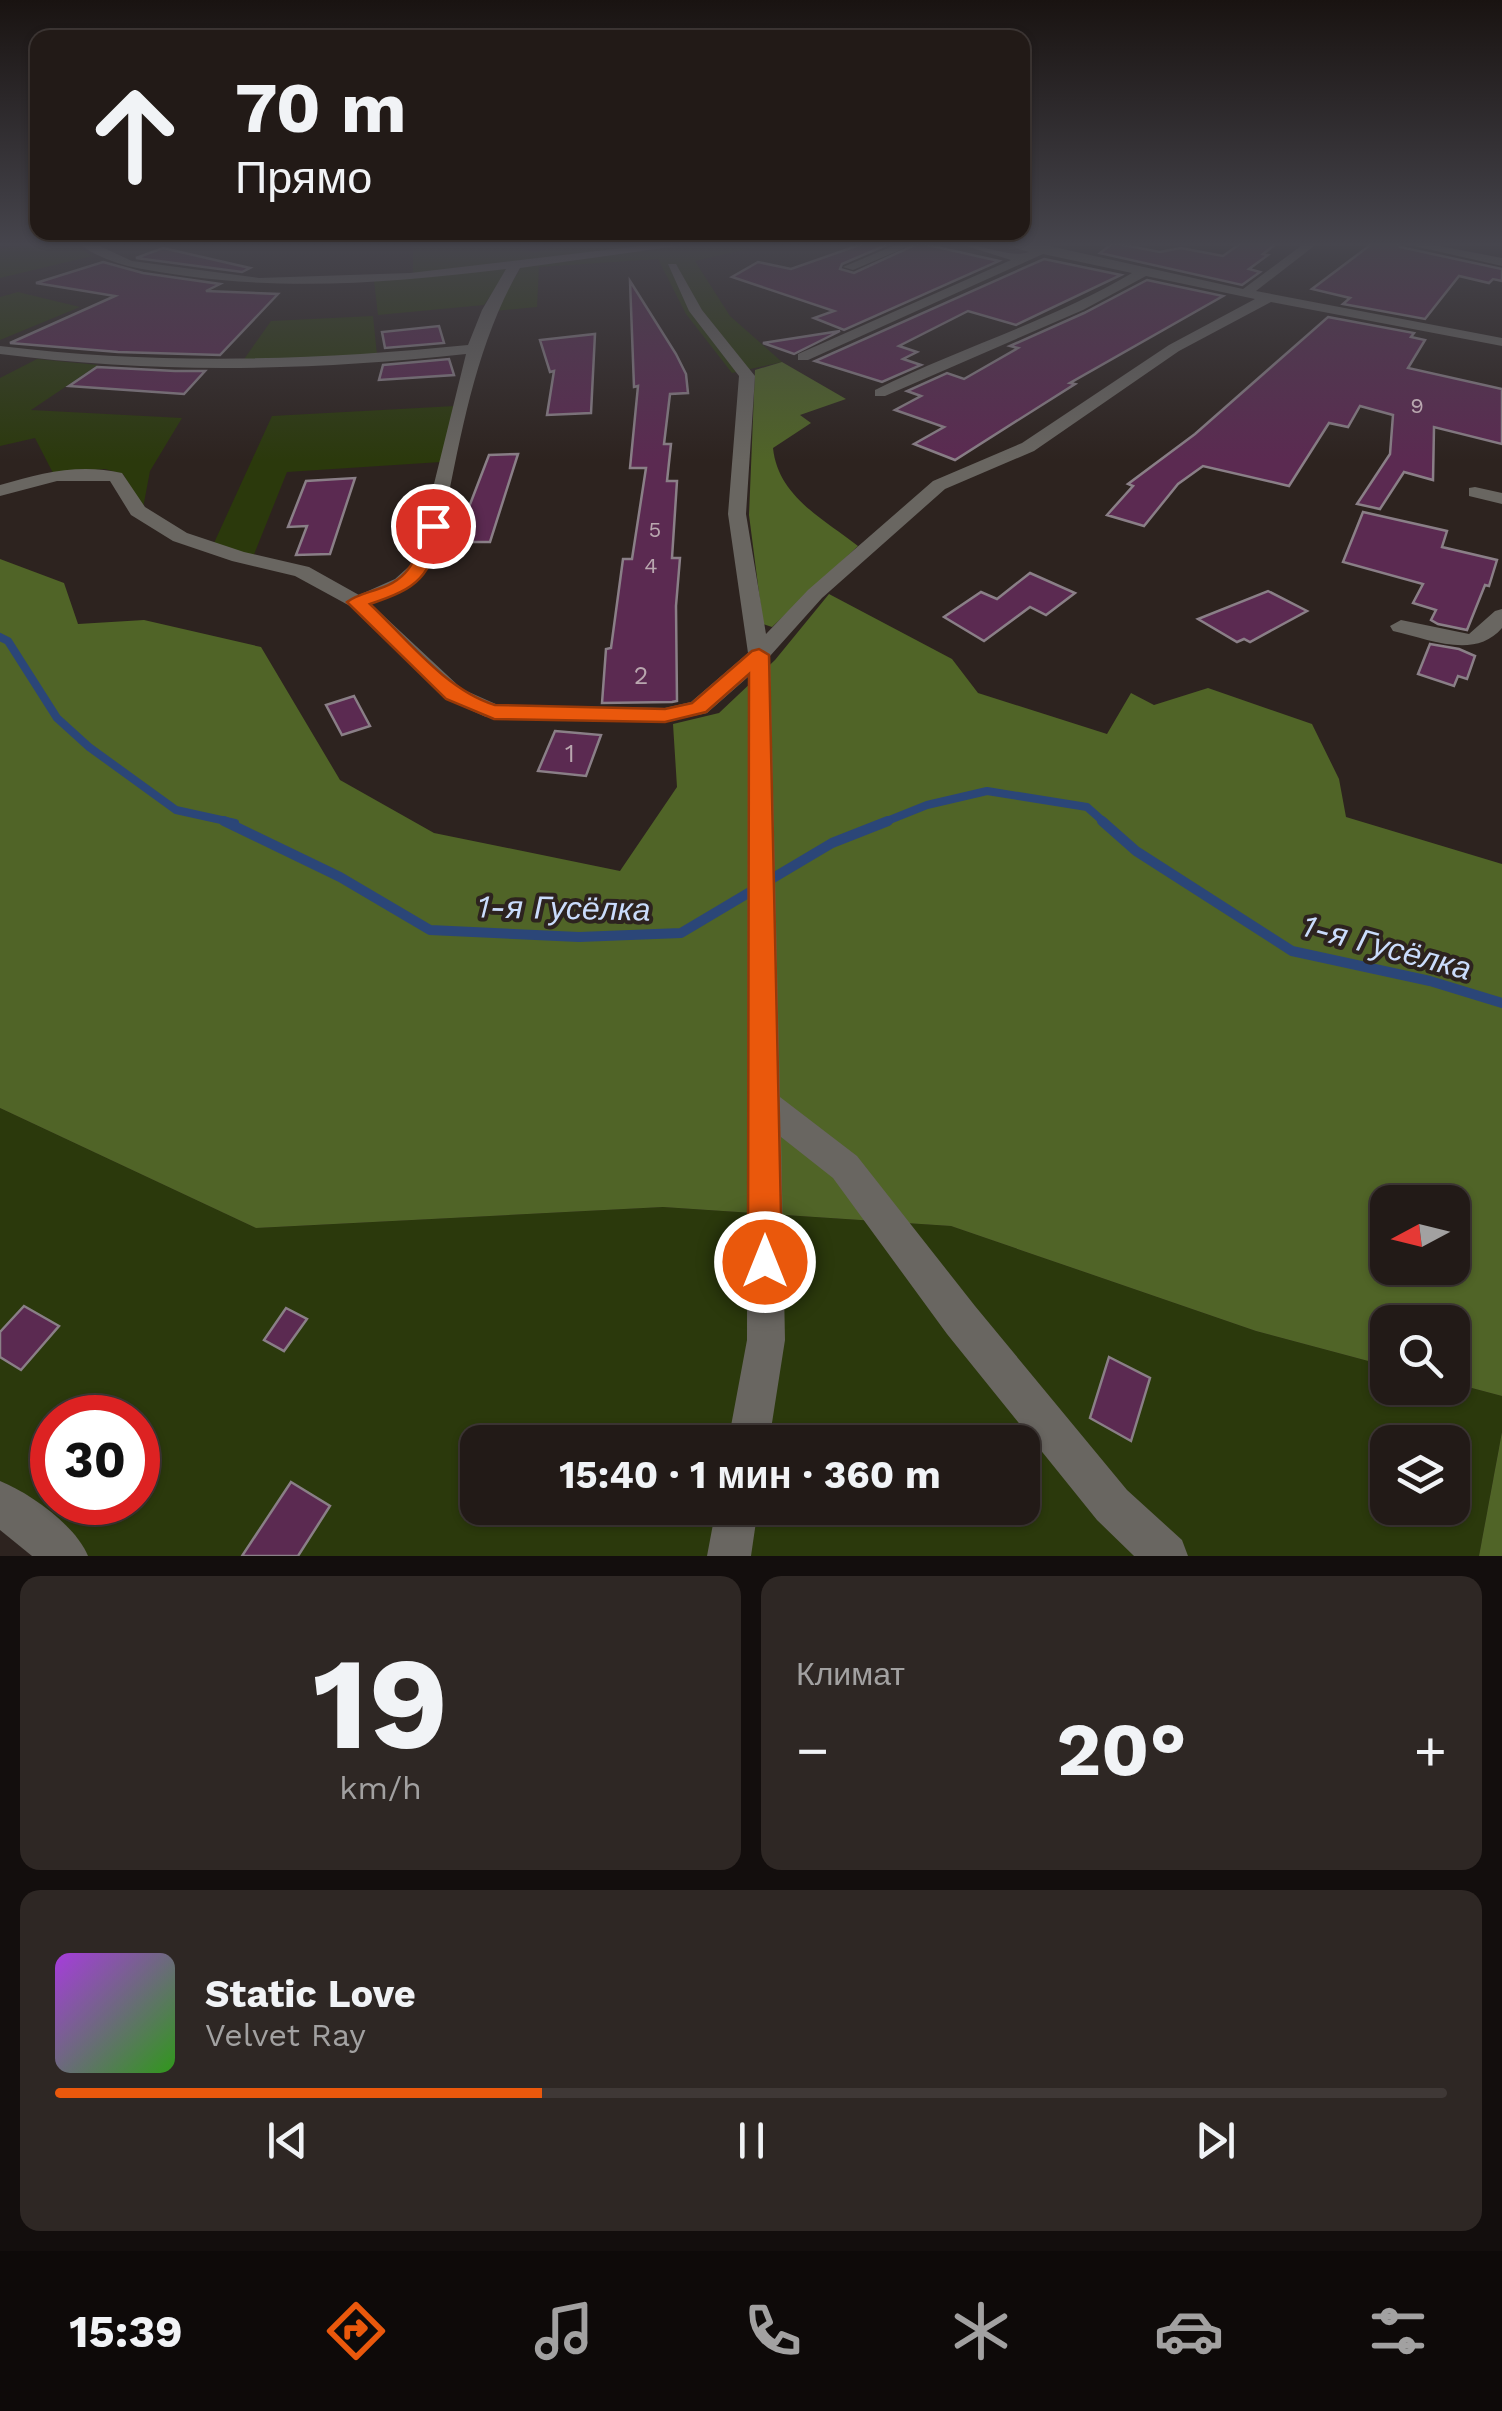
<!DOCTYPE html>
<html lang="ru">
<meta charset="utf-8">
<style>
:root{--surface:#221a17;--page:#2e2724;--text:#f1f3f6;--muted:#a2a1a1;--line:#3f3836;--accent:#ea580c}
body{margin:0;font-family:"Work Sans",sans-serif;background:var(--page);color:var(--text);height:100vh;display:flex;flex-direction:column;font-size:38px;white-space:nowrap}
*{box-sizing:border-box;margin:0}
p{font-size:32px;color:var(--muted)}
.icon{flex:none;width:55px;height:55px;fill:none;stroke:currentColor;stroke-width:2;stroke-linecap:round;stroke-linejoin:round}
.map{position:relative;height:1556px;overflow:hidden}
.drawer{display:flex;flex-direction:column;gap:20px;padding:20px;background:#130e0d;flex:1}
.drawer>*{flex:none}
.top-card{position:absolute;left:30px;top:30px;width:1000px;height:210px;border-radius:20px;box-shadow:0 2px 8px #0004,0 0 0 2px var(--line);background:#221a17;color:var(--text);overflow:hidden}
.needle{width:65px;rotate:263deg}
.tools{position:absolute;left:1370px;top:1185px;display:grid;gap:20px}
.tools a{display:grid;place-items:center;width:100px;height:100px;border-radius:20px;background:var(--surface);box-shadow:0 2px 8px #0004,0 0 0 2px var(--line);font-size:50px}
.speed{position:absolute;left:30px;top:1395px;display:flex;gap:20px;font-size:50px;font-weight:700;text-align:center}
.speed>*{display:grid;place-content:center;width:130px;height:130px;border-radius:50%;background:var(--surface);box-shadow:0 2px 8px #0004,0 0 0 2px var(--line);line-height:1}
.speed .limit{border:15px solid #d22;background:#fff;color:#111}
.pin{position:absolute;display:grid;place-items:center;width:85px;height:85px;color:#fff;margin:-42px;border:5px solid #fff;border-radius:50%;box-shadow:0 2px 10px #0007}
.me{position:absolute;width:110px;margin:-55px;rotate:0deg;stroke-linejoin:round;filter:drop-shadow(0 0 8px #0008)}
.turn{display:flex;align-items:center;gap:35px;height:210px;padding:0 40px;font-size:45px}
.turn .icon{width:130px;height:130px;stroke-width:2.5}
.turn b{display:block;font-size:70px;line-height:85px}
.big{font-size:75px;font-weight:700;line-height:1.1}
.drawer .card{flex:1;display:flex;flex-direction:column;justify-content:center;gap:15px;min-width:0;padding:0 35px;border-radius:20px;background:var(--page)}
.drawer .dial{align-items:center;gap:0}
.dial b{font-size:130px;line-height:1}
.song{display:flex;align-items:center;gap:30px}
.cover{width:120px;height:120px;border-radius:15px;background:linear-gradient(135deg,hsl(280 70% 55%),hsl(110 70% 35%))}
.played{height:10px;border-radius:5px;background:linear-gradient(90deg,var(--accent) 35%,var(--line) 35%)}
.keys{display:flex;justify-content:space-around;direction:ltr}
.heat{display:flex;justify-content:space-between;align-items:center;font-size:55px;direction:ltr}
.drawer .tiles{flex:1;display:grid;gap:20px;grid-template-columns:1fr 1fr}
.card:last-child{grid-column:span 2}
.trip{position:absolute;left:460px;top:1425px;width:580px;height:100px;border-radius:20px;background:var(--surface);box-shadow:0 2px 8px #0004,0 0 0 2px var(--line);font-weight:700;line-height:100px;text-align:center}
.tab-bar{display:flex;height:160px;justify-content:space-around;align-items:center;background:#0e0a09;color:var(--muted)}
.tab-bar .icon{width:70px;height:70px}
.tab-bar .selected{color:var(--accent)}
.tab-bar b{font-size:45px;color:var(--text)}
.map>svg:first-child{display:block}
.green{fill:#2b390c;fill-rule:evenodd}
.forest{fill:#506427;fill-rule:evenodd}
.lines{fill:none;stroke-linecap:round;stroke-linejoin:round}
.stream-far1{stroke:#2b4678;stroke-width:8}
.stream{stroke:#2b4678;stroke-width:10}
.building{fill:#5b2a51;stroke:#8a7f87;stroke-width:2.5}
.minor{fill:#696661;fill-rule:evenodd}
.route{fill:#ea580c;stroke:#983908;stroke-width:2.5}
.labels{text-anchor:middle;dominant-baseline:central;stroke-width:8;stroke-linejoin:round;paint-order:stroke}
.far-number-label{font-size:22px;fill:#b9a7af}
.number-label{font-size:25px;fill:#b9a7af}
.water-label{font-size:32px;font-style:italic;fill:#cadcfc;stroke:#2d231f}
</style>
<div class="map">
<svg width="1502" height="1556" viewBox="0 0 1502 1556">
<rect width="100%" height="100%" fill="#2d231f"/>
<g class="green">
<path d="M 36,243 L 74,243 L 92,256 L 0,278 L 0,249 Z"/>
<path d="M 426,243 L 508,243 L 534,253 L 567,243 L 677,243 L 413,274 L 413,245 Z"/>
<path d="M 704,243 L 773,243 L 695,261 L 730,316 L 782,362 L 732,373 L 686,314 L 658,259 L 539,267 L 537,307 L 495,311 L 522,266 Z"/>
<path d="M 503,268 L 507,271 L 484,305 L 378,315 L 374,281 Z"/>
<path d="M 18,292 L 80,307 L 0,340 L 0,297 Z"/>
<path d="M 373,316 L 377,355 L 242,362 L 271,321 Z"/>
<path d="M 37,359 L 98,365 L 31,410 L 182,418 L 150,471 L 143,508 L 123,474 L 105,469 L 53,473 L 35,438 L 0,446 L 0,378 Z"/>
<path d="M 455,406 L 441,462 L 287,472 L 253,557 L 214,543 L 272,416 Z"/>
<path d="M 0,1108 L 256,1228 L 663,1207 L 951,1226 L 1256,1331 L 1387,1366 L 1388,1388 L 1452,1388 L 1453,1383 L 1502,1396 L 1502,1432 L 1479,1556 L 37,1556 L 0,1520 ZM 52,1418 L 138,1418 L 138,1502 L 52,1502 ZM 478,1442 L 1022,1442 L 1022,1508 L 478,1508 ZM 1388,1442 L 1452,1442 L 1452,1508 L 1388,1508 Z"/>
</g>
<g class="forest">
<path d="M 782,362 L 846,399 L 800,415 L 811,423 L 773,448 C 778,496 822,518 858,546 L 772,627 L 763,624 L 749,515 L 755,370 Z"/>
<path d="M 0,559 L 64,583 L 78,624 L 144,620 L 261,647 L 340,780 L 434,833 L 620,871 L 677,787 L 673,724 L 719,713 L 775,660 L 829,594 L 952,659 L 978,693 L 1107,734 L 1131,693 L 1154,705 L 1208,688 L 1312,724 L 1339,779 L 1346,817 L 1502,864 L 1502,1396 L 1453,1383 L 1452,1322 L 1388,1322 L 1387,1366 L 1256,1331 L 951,1226 L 663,1207 L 256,1228 L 0,1108 ZM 1388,1202 L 1452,1202 L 1452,1268 L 1388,1268 Z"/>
<path d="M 1502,1432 L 1502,1556 L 1479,1556 Z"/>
</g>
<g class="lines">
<g class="stream-far1">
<path d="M 0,637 L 8,641 L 57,718 L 89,747 L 176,810 L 235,823"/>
<path d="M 882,823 L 927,805 L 987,791 L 1087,807 L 1105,823"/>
</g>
<g class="stream">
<path d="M 224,821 L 340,877 L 430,930 L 579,937 L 681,933 L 755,889"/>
<path d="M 1102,821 L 1136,851 L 1292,951 L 1430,981 L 1502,1003"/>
<path d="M 768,881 L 832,843 L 888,821"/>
</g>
</g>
<g class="building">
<path d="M 865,243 L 891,243 L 842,264 L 840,269 L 854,273 L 919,243 L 999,261 L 844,330 L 814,318 L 834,311 L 732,277 L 758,262 L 791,269 Z"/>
<path d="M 1113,243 L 1160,252 L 1181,248 L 1223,256 L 1241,243 L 1277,243 L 1263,254 L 1268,255 L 1249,269 L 1260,272 L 1242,285 L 1100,253 Z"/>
<path d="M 1373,243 L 1397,243 L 1400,247 L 1502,269 L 1502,281 L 1493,279 L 1489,283 L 1459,276 L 1425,319 L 1343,304 L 1350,298 L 1312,289 Z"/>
<path d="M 163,248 L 250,268 L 242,272 L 136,258 Z"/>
<path d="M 1044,259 L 1121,275 L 1016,325 L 968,311 L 899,346 L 917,352 L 903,359 L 921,365 L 882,382 L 815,361 Z"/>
<path d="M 103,262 L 143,273 L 220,284 L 206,291 L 278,294 L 220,355 L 118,352 L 10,343 L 115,296 L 36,283 Z"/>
<path d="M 1147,280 L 1223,296 L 1070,383 L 1075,384 L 955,460 L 914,444 L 944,427 L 895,410 L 921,396 L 907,391 L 947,373 L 964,379 L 1018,348 L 1010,346 L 1084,313 Z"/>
<path d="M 630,281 L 676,354 L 686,374 L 688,393 L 670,394 L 664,444 L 671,444 L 667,481 L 677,481 L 672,558 L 680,558 L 676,606 L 677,701 L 672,702 L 602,703 L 606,649 L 611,648 L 623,559 L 632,559 L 646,468 L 630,468 L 638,386 L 634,387 Z"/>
<path d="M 1328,317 L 1414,333 L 1411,337 L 1425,340 L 1408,368 L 1502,389 L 1502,444 L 1434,427 L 1433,480 L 1404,472 L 1380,509 L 1357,504 L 1390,454 L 1393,415 L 1360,406 L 1348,427 L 1329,423 L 1289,486 L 1203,466 L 1178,484 L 1144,526 L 1107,515 L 1133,486 L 1128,484 L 1195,434 Z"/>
<path d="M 439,326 L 444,343 L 385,348 L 382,332 Z"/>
<path d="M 840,331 L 794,354 L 763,343 Z"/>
<path d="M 595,334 L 591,413 L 547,415 L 554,371 L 550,372 L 540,340 Z"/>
<path d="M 449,359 L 454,375 L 379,380 L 383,365 Z"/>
<path d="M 97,367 L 175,371 L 205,371 L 184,394 L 69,386 Z"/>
<path d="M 518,454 L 490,542 L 447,542 L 458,507 L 469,507 L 489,455 Z"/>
<path d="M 355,478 L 330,554 L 296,555 L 307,526 L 288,527 L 306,481 Z"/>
<path d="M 1363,512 L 1447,531 L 1442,547 L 1497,560 L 1489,586 L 1485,585 L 1467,630 L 1438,624 L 1431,620 L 1436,610 L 1413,603 L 1423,584 L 1343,562 Z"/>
<path d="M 1030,573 L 1075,593 L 1046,615 L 1030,607 L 984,641 L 944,617 L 981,592 L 997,599 Z"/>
<path d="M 1268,591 L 1307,611 L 1250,642 L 1244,639 L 1237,642 L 1198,619 Z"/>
<path d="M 1430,644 L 1459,649 L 1475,656 L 1467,679 L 1458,676 L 1454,686 L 1418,674 Z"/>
<path d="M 354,696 L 370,726 L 342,735 L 326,705 Z"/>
<path d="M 555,731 L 601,735 L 586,776 L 538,771 Z"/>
<path d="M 24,1306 L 59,1326 L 21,1370 L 0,1357 L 0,1332 Z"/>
<path d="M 286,1308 L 307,1319 L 284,1351 L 264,1340 Z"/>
<path d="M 1109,1357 L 1150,1378 L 1131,1441 L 1090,1418 Z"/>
<path d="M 291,1482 L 330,1506 L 298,1556 L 242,1556 Z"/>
</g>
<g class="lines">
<g class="minor">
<path d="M 78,243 L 93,243 L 132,261 L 259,278 L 410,273 L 665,243 L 699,243 L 520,268 C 469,357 457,462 435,562 L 410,587 L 371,604 L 462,689 L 498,705 L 665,708 L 691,702 L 748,653 L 728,514 L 739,376 L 689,311 L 668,264 L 676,264 L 702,310 L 755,376 L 746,514 L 766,634 L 808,590 L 933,481 L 1022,443 L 1169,345 L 1255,299 L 1146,276 L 1083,310 L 885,396 L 875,396 L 875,390 C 959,348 1051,321 1132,273 L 1043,254 L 808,360 L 798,360 L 798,354 L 1011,260 L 957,243 C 980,243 1009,259 1029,252 L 999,243 L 1045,245 L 1243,289 L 1305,243 L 1318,243 L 1256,291 L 1502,338 L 1502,346 L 1271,302 L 1179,351 L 1034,451 L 945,489 L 822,598 L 770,656 L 780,1097 L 857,1156 L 975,1306 L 1127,1490 L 1182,1540 L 1188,1556 L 1134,1556 L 1097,1520 L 947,1334 L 833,1178 L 781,1137 L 785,1340 L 769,1442 L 728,1442 L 747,1340 L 748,677 L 707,713 L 665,722 L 486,717 L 446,699 L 350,606 L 295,576 L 232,561 L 173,541 L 131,515 L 110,481 L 57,481 L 0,496 L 0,485 C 41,473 79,463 122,473 L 145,507 L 187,533 L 244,552 L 309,567 L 359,595 L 395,579 L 415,561 L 466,354 C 310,371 156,374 0,354 L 0,346 C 157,365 311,361 468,345 L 482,310 L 506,269 C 397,282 296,291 186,276 C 148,270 109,267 78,243 Z"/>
<path d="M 900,243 L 916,243 L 853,270 L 843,267 Z"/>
<path d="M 1401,243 L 1424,243 L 1502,258 L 1502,266 Z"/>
<path d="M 1475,487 L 1502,493 L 1502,504 L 1469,496 L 1469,488 Z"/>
<path d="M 1502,609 L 1502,628 C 1475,660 1429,639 1393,631 L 1390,626 L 1401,620 L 1469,634 L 1495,611 Z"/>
<path d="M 0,1481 C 30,1493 76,1526 88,1556 L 32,1556 L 0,1530 Z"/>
<path d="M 716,1508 L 758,1508 L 751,1556 L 707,1556 Z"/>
</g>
</g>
<linearGradient id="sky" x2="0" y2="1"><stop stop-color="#191311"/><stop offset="0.53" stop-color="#46454d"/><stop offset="1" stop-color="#46454d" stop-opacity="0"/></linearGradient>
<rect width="1502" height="461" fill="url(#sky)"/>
<path class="route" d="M 433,521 L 442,526 C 430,577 419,588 370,604 C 407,639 446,690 495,705 L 665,709 L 692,703 L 752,651 L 759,649 L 769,655 L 782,1262 L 777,1273 L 765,1278 L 753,1273 L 748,1262 L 749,674 L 706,712 L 665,722 L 494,719 L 446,699 L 347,602 C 356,595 367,593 378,589 C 411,579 417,557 425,526 Z"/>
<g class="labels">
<g class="far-number-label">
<text x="1417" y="405">9</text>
<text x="655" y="529">5</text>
<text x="651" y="565">4</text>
</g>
<g class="number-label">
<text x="641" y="675">2</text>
<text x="570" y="753">1</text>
</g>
<g class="water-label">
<text transform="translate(564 908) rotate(1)">1-я Гусёлка</text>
<text transform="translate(1387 947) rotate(15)">1-я Гусёлка</text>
</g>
</g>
</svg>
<div class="tools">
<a><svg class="needle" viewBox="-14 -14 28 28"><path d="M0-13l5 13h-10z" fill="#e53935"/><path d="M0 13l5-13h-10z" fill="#a2a1a1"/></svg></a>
<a><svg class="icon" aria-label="search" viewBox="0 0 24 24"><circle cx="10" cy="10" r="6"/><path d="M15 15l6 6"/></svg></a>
<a><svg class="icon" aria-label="layers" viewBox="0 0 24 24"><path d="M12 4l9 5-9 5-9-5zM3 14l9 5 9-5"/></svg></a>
</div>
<div class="speed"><div class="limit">30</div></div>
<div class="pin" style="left:433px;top:526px;background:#d93025"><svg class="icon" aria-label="arrive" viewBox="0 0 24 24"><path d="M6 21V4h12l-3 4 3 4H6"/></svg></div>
<svg class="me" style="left:765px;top:1262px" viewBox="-20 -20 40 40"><circle r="17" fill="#ea580c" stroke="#fff" stroke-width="3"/><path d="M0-11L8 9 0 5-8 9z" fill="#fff"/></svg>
<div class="trip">15:40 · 1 мин · 360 m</div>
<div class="top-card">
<div class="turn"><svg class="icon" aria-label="ahead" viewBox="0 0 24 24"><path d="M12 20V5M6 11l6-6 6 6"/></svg><div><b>70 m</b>Прямо</div></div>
</div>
</div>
<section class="drawer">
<div class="tiles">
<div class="card dial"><b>19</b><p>km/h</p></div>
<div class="card"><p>Климат</p>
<div class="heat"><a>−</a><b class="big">20°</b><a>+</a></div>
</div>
<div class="card">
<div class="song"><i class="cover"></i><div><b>Static Love</b><p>Velvet Ray</p></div></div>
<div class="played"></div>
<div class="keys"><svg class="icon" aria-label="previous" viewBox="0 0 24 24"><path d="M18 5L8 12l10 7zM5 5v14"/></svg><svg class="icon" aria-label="pause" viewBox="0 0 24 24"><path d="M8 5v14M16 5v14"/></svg><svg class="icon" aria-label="next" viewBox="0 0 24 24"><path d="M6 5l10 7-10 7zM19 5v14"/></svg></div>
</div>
</div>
</section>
<nav class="tab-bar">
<b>15:39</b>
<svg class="icon selected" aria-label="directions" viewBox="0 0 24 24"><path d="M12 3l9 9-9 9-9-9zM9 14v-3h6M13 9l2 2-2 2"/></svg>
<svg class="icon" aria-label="music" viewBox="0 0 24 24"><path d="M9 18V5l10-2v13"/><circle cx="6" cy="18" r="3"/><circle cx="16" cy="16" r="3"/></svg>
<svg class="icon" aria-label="phone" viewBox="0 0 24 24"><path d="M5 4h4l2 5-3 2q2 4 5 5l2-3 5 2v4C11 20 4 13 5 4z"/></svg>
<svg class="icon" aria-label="climate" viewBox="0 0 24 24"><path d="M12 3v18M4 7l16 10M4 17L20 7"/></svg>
<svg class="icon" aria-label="car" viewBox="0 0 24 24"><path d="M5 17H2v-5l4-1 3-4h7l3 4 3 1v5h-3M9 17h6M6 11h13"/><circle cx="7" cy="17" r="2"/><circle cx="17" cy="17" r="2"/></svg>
<svg class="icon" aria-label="filters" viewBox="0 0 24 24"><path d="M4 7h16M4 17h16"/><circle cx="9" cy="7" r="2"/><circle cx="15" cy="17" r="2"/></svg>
</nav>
